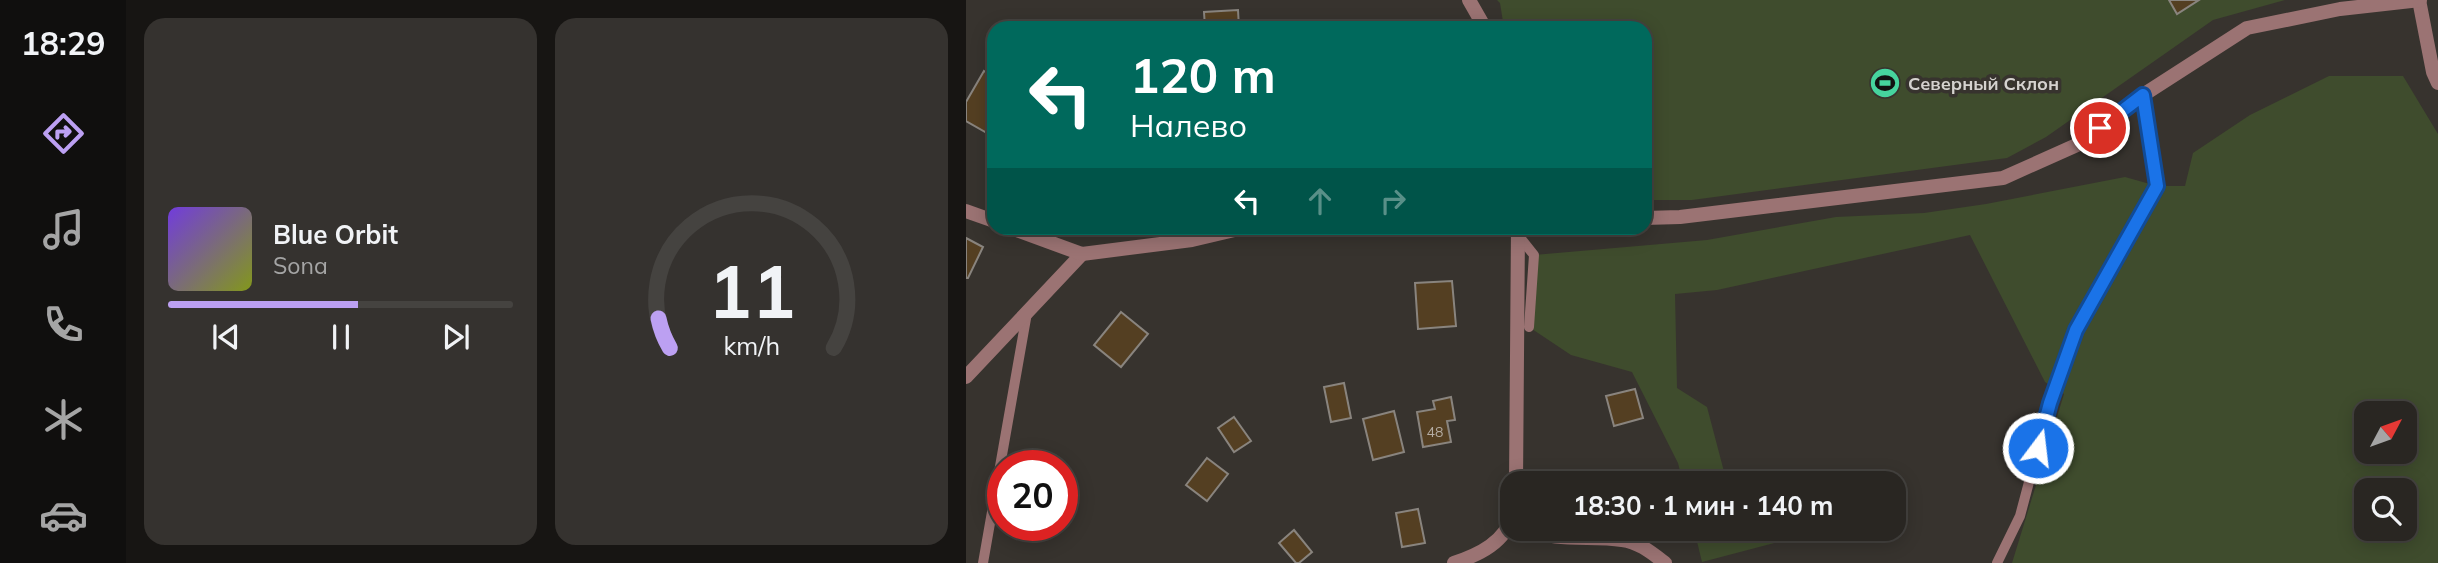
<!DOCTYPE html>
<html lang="ru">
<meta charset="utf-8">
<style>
:root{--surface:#292622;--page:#35322f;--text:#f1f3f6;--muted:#a5a5a5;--line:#454340;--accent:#bca0f2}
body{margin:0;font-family:Mulish,sans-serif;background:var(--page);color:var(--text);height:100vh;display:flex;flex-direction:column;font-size:26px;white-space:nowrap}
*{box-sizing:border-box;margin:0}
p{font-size:23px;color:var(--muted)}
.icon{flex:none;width:38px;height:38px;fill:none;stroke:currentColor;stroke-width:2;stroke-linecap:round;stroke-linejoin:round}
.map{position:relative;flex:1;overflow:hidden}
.side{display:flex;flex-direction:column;gap:18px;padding:18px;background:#171513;width:840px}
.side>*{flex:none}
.guide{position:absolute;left:21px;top:21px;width:665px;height:214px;border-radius:21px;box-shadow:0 4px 18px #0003,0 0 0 2px var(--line);background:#00695c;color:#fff;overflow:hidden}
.needle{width:46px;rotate:49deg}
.tools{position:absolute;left:1388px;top:401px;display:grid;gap:14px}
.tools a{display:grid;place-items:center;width:63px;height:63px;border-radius:14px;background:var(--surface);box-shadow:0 4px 18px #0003,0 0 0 2px var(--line);font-size:35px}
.speed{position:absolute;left:21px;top:450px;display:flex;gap:14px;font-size:35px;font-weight:700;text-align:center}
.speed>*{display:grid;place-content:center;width:91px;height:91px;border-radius:50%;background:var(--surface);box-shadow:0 4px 18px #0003,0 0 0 2px var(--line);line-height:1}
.speed .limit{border:10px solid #d22;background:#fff;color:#111}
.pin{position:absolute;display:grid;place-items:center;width:60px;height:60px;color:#fff;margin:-30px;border:4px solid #fff;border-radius:50%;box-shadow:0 2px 7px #0007}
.me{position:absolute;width:77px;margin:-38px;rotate:15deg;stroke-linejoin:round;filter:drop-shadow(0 0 5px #0008)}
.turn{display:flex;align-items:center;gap:24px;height:147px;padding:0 28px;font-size:32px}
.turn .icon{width:91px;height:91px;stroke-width:2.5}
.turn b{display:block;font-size:49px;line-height:60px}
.lanes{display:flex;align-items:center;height:66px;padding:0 28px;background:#0003;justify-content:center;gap:35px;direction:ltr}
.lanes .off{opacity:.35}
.side .card{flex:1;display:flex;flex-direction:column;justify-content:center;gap:10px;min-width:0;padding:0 24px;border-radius:21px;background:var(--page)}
.side .dial{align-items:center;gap:0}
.dial svg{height:182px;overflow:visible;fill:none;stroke:var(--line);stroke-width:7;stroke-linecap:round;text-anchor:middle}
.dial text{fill:var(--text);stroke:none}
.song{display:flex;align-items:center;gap:21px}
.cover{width:84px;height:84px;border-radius:10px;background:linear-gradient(135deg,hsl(260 70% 55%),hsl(70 70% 35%))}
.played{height:7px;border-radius:4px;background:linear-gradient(90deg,var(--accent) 55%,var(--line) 55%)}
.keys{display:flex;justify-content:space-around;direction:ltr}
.side .tiles{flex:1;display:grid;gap:18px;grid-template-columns:repeat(2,1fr)}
.trip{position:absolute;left:534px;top:471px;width:406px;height:70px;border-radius:21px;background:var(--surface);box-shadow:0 4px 18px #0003,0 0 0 2px var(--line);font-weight:700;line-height:70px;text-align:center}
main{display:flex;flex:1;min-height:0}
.dock{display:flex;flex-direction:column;width:126px;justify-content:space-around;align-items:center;background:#100f0e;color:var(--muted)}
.dock .icon{width:49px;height:49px}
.dock .selected{color:var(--accent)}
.dock b{font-size:32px;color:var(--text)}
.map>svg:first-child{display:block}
.green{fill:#3f4c2d;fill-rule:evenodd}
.building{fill:#543f22;stroke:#89847e;stroke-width:2}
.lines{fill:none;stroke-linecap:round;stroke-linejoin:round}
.service{stroke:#9b7373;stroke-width:10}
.minor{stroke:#9b7373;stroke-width:14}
.tertiary{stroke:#9b7373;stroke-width:14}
.route-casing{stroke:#114b97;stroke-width:18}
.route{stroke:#1a73e8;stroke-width:12}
.labels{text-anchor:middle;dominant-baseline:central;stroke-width:7;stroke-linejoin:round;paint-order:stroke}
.number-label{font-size:14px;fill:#b5ada4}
.poi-label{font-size:18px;font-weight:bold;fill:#d5d2cf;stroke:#37332e;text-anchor:start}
</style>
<main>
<nav class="dock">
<b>18:29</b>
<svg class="icon selected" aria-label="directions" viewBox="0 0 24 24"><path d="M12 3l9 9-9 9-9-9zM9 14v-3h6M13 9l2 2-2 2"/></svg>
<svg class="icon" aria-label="music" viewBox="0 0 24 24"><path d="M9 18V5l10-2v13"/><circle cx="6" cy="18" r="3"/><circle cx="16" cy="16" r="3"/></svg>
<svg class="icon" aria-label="phone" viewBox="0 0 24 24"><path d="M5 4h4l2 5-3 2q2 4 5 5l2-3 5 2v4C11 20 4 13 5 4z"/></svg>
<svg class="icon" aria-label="climate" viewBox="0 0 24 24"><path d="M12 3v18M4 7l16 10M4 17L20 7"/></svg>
<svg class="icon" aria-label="car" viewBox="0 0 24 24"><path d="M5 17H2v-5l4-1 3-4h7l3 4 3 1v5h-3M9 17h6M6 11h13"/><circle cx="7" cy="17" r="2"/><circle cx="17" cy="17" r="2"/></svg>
</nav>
<section class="side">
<div class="tiles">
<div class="card">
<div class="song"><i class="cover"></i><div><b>Blue Orbit</b><p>Sona</p></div></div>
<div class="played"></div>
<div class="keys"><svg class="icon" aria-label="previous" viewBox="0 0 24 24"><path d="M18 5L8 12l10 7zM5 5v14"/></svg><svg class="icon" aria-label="pause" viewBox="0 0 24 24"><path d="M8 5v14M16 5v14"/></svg><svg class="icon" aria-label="next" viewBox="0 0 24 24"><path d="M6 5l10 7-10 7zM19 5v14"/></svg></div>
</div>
<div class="card dial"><svg viewBox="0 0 100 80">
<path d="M14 69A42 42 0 1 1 86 69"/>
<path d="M14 69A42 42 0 0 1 9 56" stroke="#bca0f2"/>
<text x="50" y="56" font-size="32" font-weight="700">11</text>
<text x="50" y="72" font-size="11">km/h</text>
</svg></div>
</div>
</section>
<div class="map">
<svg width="1472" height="563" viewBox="0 0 1472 563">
<rect width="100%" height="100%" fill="#37332e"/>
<g class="green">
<path d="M 531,0 L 1319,0 L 1247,20 L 1080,137 L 1041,158 L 726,200 L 679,200 L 679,28 L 538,28 L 534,3 Z"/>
<path d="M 1363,76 L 1437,76 L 1472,134 L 1472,563 L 1046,563 L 1098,394 L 1079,382 L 1004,235 L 751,290 L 709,294 L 711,388 L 741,407 L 761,483 L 717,483 L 712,463 L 666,372 L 605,355 L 563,327 L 568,255 L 741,240 L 870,217 L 958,213 L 1020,204 L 1159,177 L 1191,186 L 1219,186 L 1227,153 L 1284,115 ZM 1400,413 L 1438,413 L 1438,452 L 1400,452 ZM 1400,490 L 1438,490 L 1438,528 L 1400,528 Z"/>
<path d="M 728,529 L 728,528 L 852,529 L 846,533 L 736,562 Z"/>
</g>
<g class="building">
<path d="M 1203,0 L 1233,0 L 1211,14 Z"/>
<path d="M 272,10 L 273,28 L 239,28 L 238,12 Z"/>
<path d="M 333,20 L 334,28 L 299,28 L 298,24 Z"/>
<path d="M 493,21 L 494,28 L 461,28 L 461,24 Z"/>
<path d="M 18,71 L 28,77 L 28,137 L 0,121 L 0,102 Z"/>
<path d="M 0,238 L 17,247 L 2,278 L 0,278 Z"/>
<path d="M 486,281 L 490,326 L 452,329 L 449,283 Z"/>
<path d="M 155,312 L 182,334 L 155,367 L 128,345 Z"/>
<path d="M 378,383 L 385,418 L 365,422 L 358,387 Z"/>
<path d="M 669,389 L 677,418 L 648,426 L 640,396 Z"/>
<path d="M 485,397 L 489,420 L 481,421 L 485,442 L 457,447 L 451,412 L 469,409 L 467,401 Z"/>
<path d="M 428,411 L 438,452 L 407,460 L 397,419 Z"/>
<path d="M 268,417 L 285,441 L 268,452 L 252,428 Z"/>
<path d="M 241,458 L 262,474 L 241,501 L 220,485 Z"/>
<path d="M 452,509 L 459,543 L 436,547 L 430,513 Z"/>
<path d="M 328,530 L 346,552 L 333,563 L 330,563 L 313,543 Z"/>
</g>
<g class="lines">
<g class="service">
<path d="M 552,235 L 568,255 L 563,327"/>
<path d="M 17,563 L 61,313"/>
<path d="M 1031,563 L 1054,516 L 1084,403 L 1110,330 L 1191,186 L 1177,95"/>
</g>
<g class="minor">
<path d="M 503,0 L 519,28"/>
<path d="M 1453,0 L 1467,72 L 1472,83"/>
<path d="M 0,377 L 116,254"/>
<path d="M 550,483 L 552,228"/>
<path d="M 559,528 C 591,543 623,535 656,540 C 673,542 686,553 699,563"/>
<path d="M 488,563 C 512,555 541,542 546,514"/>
</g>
<g class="tertiary">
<path d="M 0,211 L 28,221"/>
<path d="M 679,218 L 714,217 L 1037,178 L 1113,144 L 1177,95 L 1281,28 L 1374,9 L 1454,0"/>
<path d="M 45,228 L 116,254 L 226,240 L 277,228"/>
</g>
</g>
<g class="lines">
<g class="route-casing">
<path id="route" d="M 1072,448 L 1084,403 L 1110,330 L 1191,186 L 1177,95 L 1134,128"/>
</g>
<use href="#route" class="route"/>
</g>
<defs>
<g id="stadium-disc" transform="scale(1.575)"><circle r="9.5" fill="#46d49e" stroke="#37332e"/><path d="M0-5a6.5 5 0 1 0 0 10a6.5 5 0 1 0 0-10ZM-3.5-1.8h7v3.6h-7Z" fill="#111"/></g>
</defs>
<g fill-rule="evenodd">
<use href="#stadium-disc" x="919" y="83"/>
</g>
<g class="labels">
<g class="number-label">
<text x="469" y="432">48</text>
</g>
<g class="poi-label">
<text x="942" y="83">Северный Склон</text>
</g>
</g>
</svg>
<div class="tools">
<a><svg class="needle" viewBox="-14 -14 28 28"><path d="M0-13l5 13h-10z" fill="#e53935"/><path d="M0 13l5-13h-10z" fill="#a5a5a5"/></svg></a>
<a><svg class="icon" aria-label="search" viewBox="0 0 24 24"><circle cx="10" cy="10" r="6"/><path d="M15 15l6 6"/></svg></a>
</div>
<div class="speed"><div class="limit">20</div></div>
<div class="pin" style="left:1134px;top:128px;background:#d93025"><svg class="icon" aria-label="arrive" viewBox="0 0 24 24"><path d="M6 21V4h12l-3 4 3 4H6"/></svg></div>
<svg class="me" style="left:1072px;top:448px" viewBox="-20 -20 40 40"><circle r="17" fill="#1a73e8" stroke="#fff" stroke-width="3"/><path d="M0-11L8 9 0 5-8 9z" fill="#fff"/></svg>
<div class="trip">18:30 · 1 мин · 140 m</div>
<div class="guide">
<div class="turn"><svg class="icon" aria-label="left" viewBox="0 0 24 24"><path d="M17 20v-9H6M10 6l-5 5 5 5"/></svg><div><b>120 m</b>Налево</div></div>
<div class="lanes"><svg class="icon" aria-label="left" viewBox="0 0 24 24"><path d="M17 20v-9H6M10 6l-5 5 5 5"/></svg><svg class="icon off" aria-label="ahead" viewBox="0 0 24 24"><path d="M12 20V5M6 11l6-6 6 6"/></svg><svg class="icon off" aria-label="right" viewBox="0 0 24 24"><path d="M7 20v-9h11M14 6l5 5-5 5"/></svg></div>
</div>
</div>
</main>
